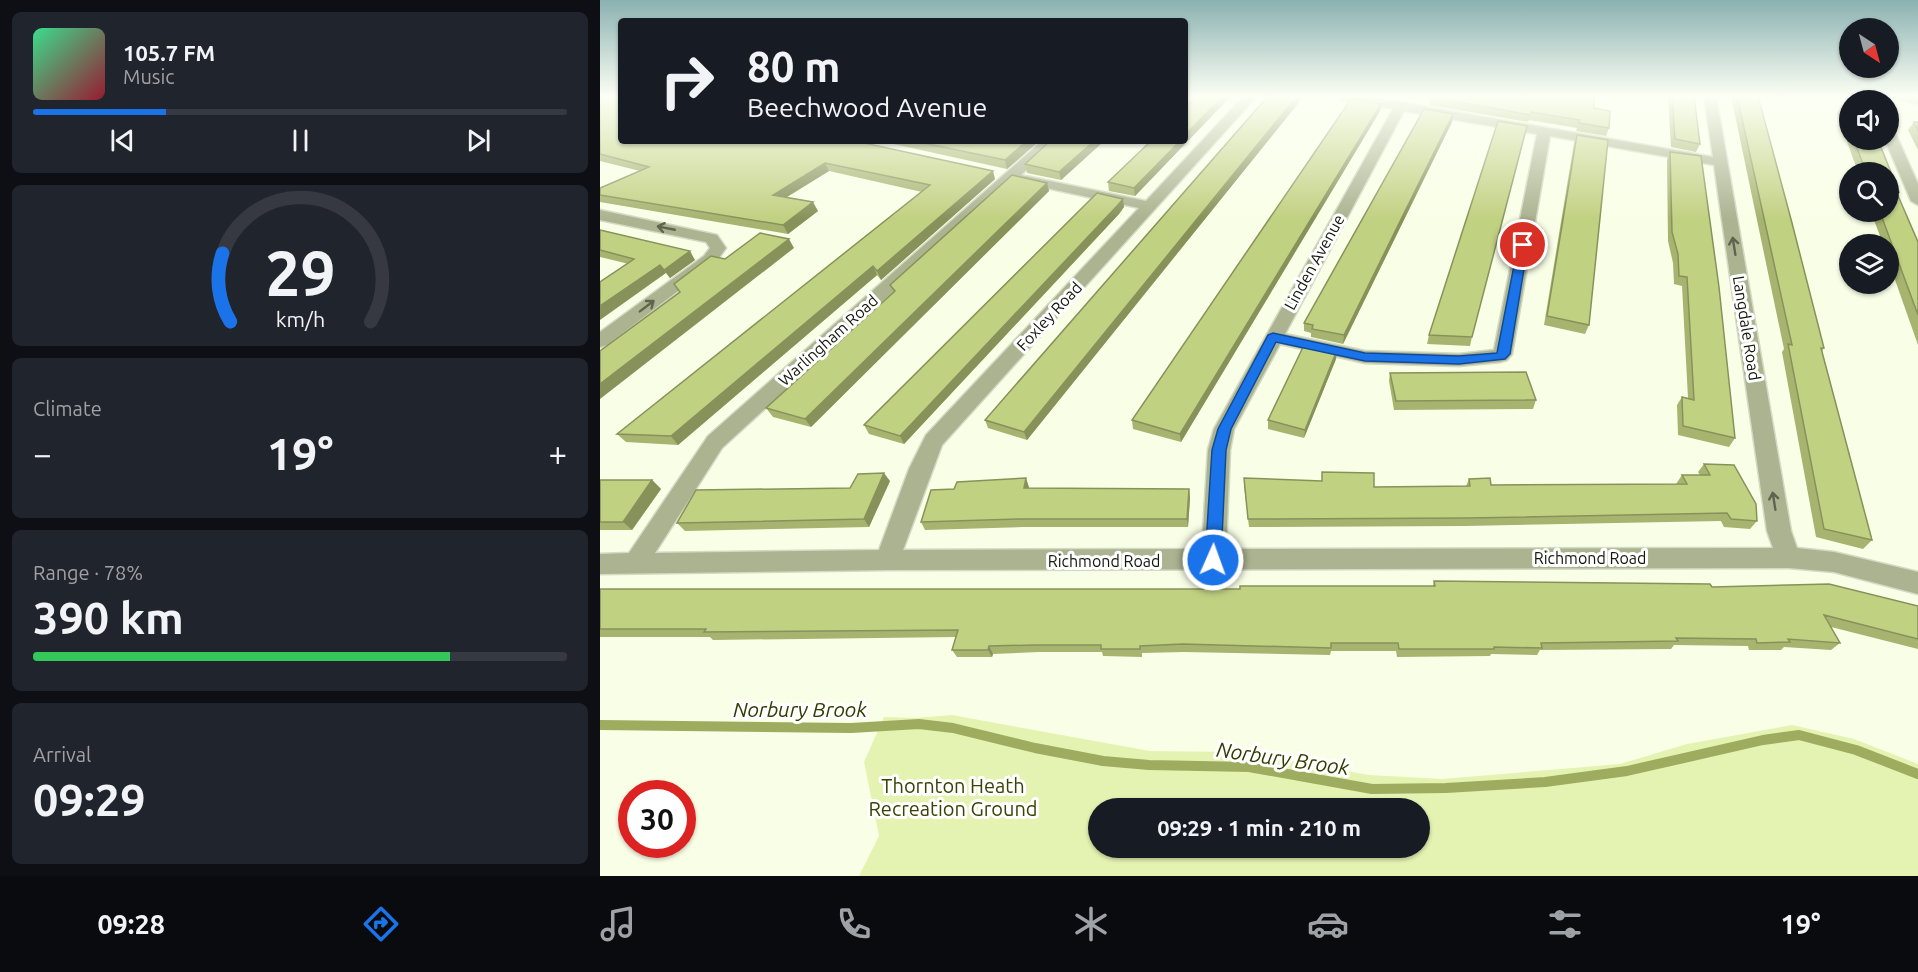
<!DOCTYPE html>
<meta charset="utf-8">
<style>
:root{--surface:#171b24;--page:#20242c;--text:#f1f3f6;--muted:#9ea1a6;--line:#363941;--accent:#1a73e8}
body{margin:0;font-family:Ubuntu,sans-serif;background:var(--page);color:var(--text);height:100vh;display:flex;flex-direction:column;font-size:22px;white-space:nowrap}
*{box-sizing:border-box;margin:0}
p{font-size:20px;color:var(--muted)}
.icon{flex:none;width:33px;height:33px;fill:none;stroke:currentColor;stroke-width:2;stroke-linecap:round;stroke-linejoin:round}
.map{position:relative;flex:1;overflow:hidden}
.details{display:flex;flex-direction:column;gap:12px;padding:12px;background:#0d0f14;width:600px}
.details>*{flex:none}
.guide{position:absolute;left:18px;top:18px;width:570px;height:126px;border-radius:6px;box-shadow:0 2px 4px #0004;background:#171b24;color:var(--text);overflow:hidden}
.needle{width:39px;rotate:144deg}
.controls{position:absolute;left:1239px;top:18px;display:grid;gap:12px}
.controls a{display:grid;place-items:center;width:60px;height:60px;border-radius:50%;background:var(--surface);box-shadow:0 2px 4px #0004;font-size:30px}
.speed{position:absolute;left:18px;top:780px;display:flex;gap:12px;font-size:30px;font-weight:700;text-align:center}
.speed>*{display:grid;place-content:center;width:78px;height:78px;border-radius:50%;background:var(--surface);box-shadow:0 2px 4px #0004;line-height:1}
.speed .limit{border:9px solid #d22;background:#fff;color:#111}
.pin{position:absolute;display:grid;place-items:center;width:51px;height:51px;color:#fff;margin:-26px;border:3px solid #fff;border-radius:50%;box-shadow:0 2px 6px #0007}
.me{position:absolute;width:66px;margin:-33px;rotate:2deg;stroke-linejoin:round;filter:drop-shadow(0 0 4px #0008)}
.turn{display:flex;align-items:center;gap:21px;height:126px;padding:0 30px;font-size:27px}
.turn .icon{width:78px;height:78px;stroke-width:2.5}
.turn b{display:block;font-size:42px;line-height:51px}
.big{font-size:45px;font-weight:700;line-height:1.1}
.details .card{flex:1;display:flex;flex-direction:column;justify-content:center;gap:9px;min-width:0;padding:0 21px;border-radius:9px;background:var(--page)}
.details .dial{align-items:center;gap:0}
.dial svg{height:156px;overflow:visible;fill:none;stroke:var(--line);stroke-width:7;stroke-linecap:round;text-anchor:middle}
.dial text{fill:var(--text);stroke:none}
.song{display:flex;align-items:center;gap:18px}
.cover{width:72px;height:72px;border-radius:9px;background:linear-gradient(135deg,hsl(150 70% 55%),hsl(350 70% 35%))}
.played{height:6px;border-radius:3px;background:linear-gradient(90deg,var(--accent) 25%,var(--line) 25%)}
.keys{display:flex;justify-content:space-around;direction:ltr}
.heat{display:flex;justify-content:space-between;align-items:center;font-size:33px;direction:ltr}
.charge{height:9px;border-radius:4px;background:linear-gradient(90deg,#34c759 78%,var(--line) 0)}
.trip{position:absolute;left:488px;top:798px;width:342px;height:60px;border-radius:30px;background:var(--surface);box-shadow:0 2px 4px #0004;font-weight:700;line-height:60px;text-align:center}
.tabs{display:flex;height:96px;justify-content:space-around;align-items:center;background:#090b0e;color:var(--muted)}
.tabs .icon{width:42px;height:42px}
.tabs .active{color:var(--accent)}
.tabs b{font-size:27px;color:var(--text)}
main{display:flex;flex:1;min-height:0}
.map>svg:first-child{display:block}
.green{fill:#e5f3b2;fill-rule:evenodd}
.lines{fill:none;stroke-linecap:round;stroke-linejoin:round}
.stream{stroke:#9dac5e;stroke-width:10}
.minor-casing{stroke:#d4dac4;stroke-width:3}
.minor{fill:#abb391;fill-rule:evenodd}
.wall{fill:#a6b470}
.shaded-wall{fill:#87925b}
.building{fill:#c1d182;stroke:#87925b;stroke-width:1.5}
.oneway{stroke:#5f644e}
.route{fill:#1a73e8;stroke:#114b97;stroke-width:1.5}
.labels{text-anchor:middle;dominant-baseline:central;stroke-width:6;stroke-linejoin:round;paint-order:stroke}
.street-label{font-size:16px;fill:#13150b;stroke:#fff}
.near-park-label{font-size:20px;fill:#3a4205;stroke:#fff}
.near-water-label{font-size:21px;font-style:italic;fill:#343c00;stroke:#fff}
</style>
<main>
<section class="details">
<div class="card">
<div class="song"><i class="cover"></i><div><b>105.7 FM</b><p>Music</p></div></div>
<div class="played"></div>
<div class="keys"><svg class="icon" aria-label="previous" viewBox="0 0 24 24"><path d="M18 5L8 12l10 7zM5 5v14"/></svg><svg class="icon" aria-label="pause" viewBox="0 0 24 24"><path d="M8 5v14M16 5v14"/></svg><svg class="icon" aria-label="next" viewBox="0 0 24 24"><path d="M6 5l10 7-10 7zM19 5v14"/></svg></div>
</div>
<div class="card dial"><svg viewBox="0 0 100 80">
<path d="M14 69A42 42 0 1 1 86 69"/>
<path d="M14 69A42 42 0 0 1 10 34" stroke="#1a73e8"/>
<text x="50" y="56" font-size="32" font-weight="700">29</text>
<text x="50" y="72" font-size="11">km/h</text>
</svg></div>
<div class="card"><p>Climate</p>
<div class="heat"><a>−</a><b class="big">19°</b><a>+</a></div>
</div>
<div class="card"><p>Range · 78%</p><b class="big">390 km</b><div class="charge"></div></div>
<div class="card"><p>Arrival</p><b class="big">09:29</b></div>
</section>
<div class="map">
<svg width="1318" height="876" viewBox="0 0 1318 876">
<rect width="100%" height="100%" fill="#f9ffe7"/>
<path class="green" d="M 352,715 L 550,751 L 642,752 L 769,775 L 842,779 L 1020,764 L 1087,744 L 1192,725 L 1254,739 L 1318,764 L 1318,876 L 259,876 L 279,836 L 264,762 L 284,717 L 316,718 ZM 498,808 L 819,808 L 819,848 L 498,848 Z"/>
<g class="lines">
<path class="stream" d="M 0,725 L 251,728 L 319,724 L 353,728 L 435,748 L 503,761 L 549,765 L 649,767 L 772,789 L 846,788 L 945,782 L 1027,771 L 1163,740 L 1199,735 L 1256,750 L 1318,774"/>
<g class="minor-casing">
<g id="minor">
<path d="M 644,96 L 657,96 L 342,445 L 303,550 L 602,549 L 608,450 L 614,429 L 793,109 L 742,100 L 736,96 L 765,96 L 1113,157 L 1104,96 L 1116,96 L 1191,531 L 1197,548 L 1234,552 L 1318,572 L 1318,594 L 1234,572 L 1189,568 L 287,570 L 0,574 L 0,554 L 29,553 L 108,436 L 442,141 L 457,141 L 421,175 L 546,201 ZM 804,111 L 937,134 L 894,350 L 859,354 L 765,351 L 685,334 ZM 950,136 L 1114,165 L 1167,531 L 1173,548 L 626,549 L 630,450 L 634,429 L 680,344 L 765,363 L 859,366 L 900,362 L 907,360 L 912,354 ZM 414,181 L 539,208 L 326,435 L 309,469 L 279,550 L 55,553 L 122,448 Z"/>
<path d="M 1267,96 L 1279,96 L 1281,100 L 1269,100 Z"/>
<path d="M 1295,96 L 1318,96 L 1318,104 L 1297,99 Z"/>
<path d="M 1288,128 L 1295,132 L 1318,184 L 1318,205 L 1311,201 L 1285,140 L 1288,140 Z"/>
<path d="M 0,210 L 117,235 L 126,248 L 116,262 L 7,345 L 0,347 L 0,332 L 104,256 L 110,248 L 106,242 L 0,220 Z"/>
</g>
</g>
<use href="#minor" class="minor"/>
</g>
<g class="wall">
<path d="M 0,96 L 395,179 L 281,280 L 277,275 L 78,445 L 26,442 L 17,434 L 322,192 L 229,171 L 187,197 L 218,211 L 188,234 L 0,202 L 0,188 L 40,171 L 0,161 Z"/>
<path d="M 597,96 L 631,96 L 535,196 L 509,191 L 508,182 Z"/>
<path d="M 668,96 L 700,96 L 700,101 L 427,440 L 388,428 L 385,420 Z"/>
<path d="M 1068,96 L 1094,96 L 1100,144 L 1096,152 L 1071,147 Z"/>
<path d="M 1131,96 L 1158,96 L 1224,348 L 1222,351 L 1272,540 L 1263,549 L 1216,537 L 1182,352 L 1184,349 Z"/>
<path d="M 830,97 L 994,108 L 1009,128 L 1006,136 L 976,131 L 977,128 L 929,120 L 928,122 L 829,105 Z"/>
<path d="M 781,104 L 780,111 L 581,442 L 533,429 L 532,420 Z"/>
<path d="M 1242,106 L 1250,108 L 1250,140 L 1278,140 L 1299,192 L 1297,195 L 1318,242 L 1318,345 L 1288,260 L 1288,244 L 1283,244 L 1271,212 L 1288,212 L 1288,172 L 1258,172 L 1237,114 Z"/>
<path d="M 853,114 L 852,122 L 743,344 L 711,337 L 711,333 L 704,331 L 704,323 Z"/>
<path d="M 1314,122 L 1318,122 L 1318,150 L 1308,130 Z"/>
<path d="M 977,135 L 989,325 L 985,334 L 944,325 L 974,143 Z"/>
<path d="M 280,141 L 439,141 L 407,169 Z"/>
<path d="M 450,141 L 504,141 L 461,180 L 427,173 L 425,164 Z"/>
<path d="M 1070,152 L 1135,438 L 1129,447 L 1078,435 L 1077,405 L 1082,397 L 1088,398 L 1082,286 L 1074,284 L 1073,263 L 1068,241 L 1067,160 Z"/>
<path d="M 447,183 L 449,191 L 211,427 L 173,417 L 166,408 L 293,292 L 290,285 Z"/>
<path d="M 523,199 L 524,207 L 519,214 L 304,444 L 269,434 L 264,425 Z"/>
<path d="M 0,230 L 95,260 L 70,278 L 66,273 L 0,257 Z"/>
<path d="M 829,335 L 872,337 L 870,346 L 827,344 Z"/>
<path d="M 736,359 L 704,438 L 668,429 L 668,420 Z"/>
<path d="M 790,373 L 936,400 L 933,409 L 794,410 L 789,381 Z"/>
<path d="M 1104,464 L 1157,521 L 1150,529 L 1124,527 L 1121,521 L 865,526 L 649,527 L 644,486 L 644,478 L 774,487 L 866,486 L 869,479 L 891,485 L 1076,484 L 1082,475 L 1100,475 L 1098,472 Z"/>
<path d="M 0,480 L 52,480 L 61,489 L 32,530 L 0,530 Z"/>
<path d="M 290,481 L 269,527 L 85,531 L 77,523 L 250,488 Z"/>
<path d="M 429,487 L 429,488 L 589,489 L 590,498 L 588,527 L 423,527 L 325,530 L 321,522 Z"/>
<path d="M 834,581 L 1112,587 L 1318,606 L 1318,649 L 1231,627 L 1240,643 L 1231,650 L 1184,647 L 1181,650 L 1149,650 L 1148,646 L 1074,645 L 1071,649 L 940,650 L 937,655 L 891,654 L 890,656 L 797,657 L 796,651 L 731,651 L 730,655 L 584,652 L 542,653 L 542,657 L 503,656 L 502,652 L 439,652 L 393,654 L 392,657 L 357,657 L 352,650 L 356,637 L 113,640 L 110,637 L 0,637 L 0,589 L 640,589 L 833,586 Z"/>
</g>
<g class="shaded-wall">
<path d="M 623,96 L 631,96 L 535,196 L 534,188 L 580,141 L 585,141 L 585,135 Z"/>
<path d="M 697,96 L 700,96 L 700,101 L 427,440 L 424,432 Z"/>
<path d="M 781,104 L 780,111 L 581,442 L 580,434 Z"/>
<path d="M 853,114 L 852,122 L 743,344 L 744,335 Z"/>
<path d="M 427,141 L 439,141 L 407,169 L 405,160 Z"/>
<path d="M 494,141 L 504,141 L 461,180 L 459,172 Z"/>
<path d="M 225,163 L 229,171 L 177,203 L 173,195 Z"/>
<path d="M 393,171 L 395,179 L 281,280 L 277,271 Z"/>
<path d="M 447,183 L 449,191 L 211,427 L 205,419 Z"/>
<path d="M 523,199 L 524,207 L 519,214 L 304,444 L 300,436 Z"/>
<path d="M 213,202 L 218,211 L 188,234 L 183,225 Z"/>
<path d="M 189,239 L 194,248 L 0,399 L 0,384 Z"/>
<path d="M 90,251 L 95,260 L 70,278 L 64,270 Z"/>
<path d="M 60,265 L 66,273 L 0,320 L 0,306 Z"/>
<path d="M 273,266 L 277,275 L 78,445 L 71,436 Z"/>
<path d="M 737,350 L 736,359 L 704,438 L 705,430 Z"/>
<path d="M 284,473 L 290,481 L 269,527 L 264,519 Z"/>
<path d="M 426,478 L 429,487 L 427,496 L 424,488 Z"/>
<path d="M 52,480 L 61,489 L 32,530 L 23,522 Z"/>
<path d="M 589,489 L 590,498 L 588,527 L 587,519 Z"/>
<path d="M 389,646 L 393,654 L 392,657 L 388,650 Z"/>
</g>
<g class="building">
<path d="M 0,96 L 21,96 L 21,141 L 255,141 L 393,171 L 277,271 L 273,266 L 71,436 L 17,434 L 330,185 L 225,163 L 173,195 L 213,202 L 183,225 L 0,195 L 0,188 L 49,167 L 0,154 Z"/>
<path d="M 597,96 L 623,96 L 585,135 L 585,108 Z"/>
<path d="M 668,96 L 697,96 L 424,432 L 385,420 Z"/>
<path d="M 831,96 L 994,96 L 994,108 L 1010,111 L 1009,128 L 979,123 L 979,120 L 931,112 L 930,115 L 830,97 Z"/>
<path d="M 1072,96 L 1094,96 L 1100,144 L 1075,139 Z"/>
<path d="M 1137,96 L 1158,96 L 1192,223 L 1224,348 L 1221,348 L 1272,540 L 1224,529 L 1188,344 L 1192,345 Z"/>
<path d="M 751,99 L 781,104 L 580,434 L 532,420 Z"/>
<path d="M 1242,106 L 1250,108 L 1250,128 Z"/>
<path d="M 824,109 L 853,114 L 744,335 L 712,329 L 713,325 L 704,323 Z"/>
<path d="M 898,121 L 927,126 L 872,337 L 829,335 Z"/>
<path d="M 1314,122 L 1318,122 L 1318,131 Z"/>
<path d="M 977,135 L 1008,140 L 989,325 L 947,316 Z"/>
<path d="M 1254,140 L 1278,140 L 1299,192 L 1296,191 L 1318,242 L 1318,315 L 1280,212 L 1288,212 L 1288,172 L 1266,172 Z"/>
<path d="M 314,141 L 427,141 L 405,160 Z"/>
<path d="M 450,141 L 494,141 L 459,172 L 425,164 Z"/>
<path d="M 551,141 L 580,141 L 534,188 L 508,182 Z"/>
<path d="M 1070,152 L 1101,156 L 1119,287 L 1135,438 L 1083,426 L 1082,397 L 1094,400 L 1087,277 L 1079,276 L 1078,254 L 1072,232 Z"/>
<path d="M 412,175 L 447,183 L 205,419 L 166,408 L 295,291 L 290,285 Z"/>
<path d="M 497,193 L 523,199 L 517,206 L 300,436 L 264,425 Z"/>
<path d="M 0,230 L 90,251 L 64,270 L 60,265 L 0,306 L 0,282 L 34,259 L 0,250 Z"/>
<path d="M 160,233 L 189,239 L 0,384 L 0,351 L 80,292 L 74,284 L 111,256 L 125,259 Z"/>
<path d="M 705,343 L 737,350 L 705,430 L 668,420 Z"/>
<path d="M 926,372 L 936,400 L 796,401 L 790,373 Z"/>
<path d="M 1104,464 L 1134,465 L 1156,504 L 1157,521 L 1131,519 L 1127,513 L 868,518 L 648,519 L 644,478 L 722,481 L 722,472 L 774,473 L 774,487 L 870,486 L 869,479 L 890,478 L 891,485 L 1087,484 L 1082,475 L 1110,475 Z"/>
<path d="M 284,473 L 264,519 L 77,523 L 96,490 L 250,488 L 258,474 Z"/>
<path d="M 426,478 L 424,488 L 589,489 L 587,519 L 420,519 L 321,522 L 331,490 L 354,489 L 357,482 Z"/>
<path d="M 0,480 L 52,480 L 23,522 L 0,522 Z"/>
<path d="M 834,581 L 1110,584 L 1112,587 L 1229,584 L 1318,606 L 1318,639 L 1224,615 L 1240,643 L 1188,639 L 1190,642 L 1157,643 L 1156,639 L 1076,638 L 1078,641 L 941,643 L 942,648 L 894,647 L 894,649 L 799,649 L 798,643 L 731,643 L 731,648 L 583,644 L 540,646 L 540,649 L 501,649 L 501,645 L 435,645 L 389,646 L 388,650 L 352,650 L 358,630 L 104,632 L 106,629 L 0,629 L 0,589 L 640,589 L 640,586 L 835,586 Z"/>
</g>
<defs><path id="oneway-shaft" d="M-6 0H5M1.5-3L5.5 0L1.5 3" fill="none" stroke-width="1.6" stroke-linecap="round" stroke-linejoin="round" transform="scale(1.5)"/></defs>
<g class="oneway">
<use href="#oneway-shaft" transform="translate(66 228) rotate(-169)"/>
<use href="#oneway-shaft" transform="translate(1134 246) rotate(-99)"/>
<use href="#oneway-shaft" transform="translate(47 306) rotate(-37)"/>
<use href="#oneway-shaft" transform="translate(1174 501) rotate(-99)"/>
</g>
<linearGradient id="sky" x2="0" y2="1"><stop stop-color="#8ab1b1"/><stop offset="0.44" stop-color="#fcfff4"/><stop offset="1" stop-color="#fcfff4" stop-opacity="0"/></linearGradient>
<rect width="1318" height="219" fill="url(#sky)"/>
<path class="route" d="M 923,242 L 928,245 L 910,354 L 905,359 L 859,364 L 765,361 L 676,342 L 631,429 L 626,450 L 621,560 L 619,565 L 613,567 L 608,565 L 605,560 L 612,450 L 618,429 L 668,335 L 673,333 L 765,353 L 859,356 L 897,353 L 918,245 Z"/>
<g class="labels">
<g class="street-label">
<text transform="translate(714 262) rotate(-61)">Linden Avenue</text>
<text transform="translate(449 316) rotate(-47)">Foxley Road</text>
<text transform="translate(1147 328) rotate(81)">Langdale Road</text>
<text transform="translate(228 340) rotate(-42)">Warlingham Road</text>
<text x="990" y="558">Richmond Road</text>
<text x="504" y="561">Richmond Road</text>
</g>
<g class="near-park-label">
<text x="353" y="785">Thornton Heath<tspan x="353" dy="23">Recreation Ground</tspan></text>
</g>
<g class="near-water-label">
<text x="200" y="709">Norbury Brook</text>
<text transform="translate(683 758) rotate(8)">Norbury Brook</text>
</g>
</g>
</svg>
<div class="controls">
<a><svg class="needle" viewBox="-14 -14 28 28"><path d="M0-13l5 13h-10z" fill="#e53935"/><path d="M0 13l5-13h-10z" fill="#9ea1a6"/></svg></a>
<a><svg class="icon" aria-label="sound" viewBox="0 0 24 24"><path d="M4 9h4l5-4v14l-5-4H4zM17 9q2 3 0 6"/></svg></a>
<a><svg class="icon" aria-label="search" viewBox="0 0 24 24"><circle cx="10" cy="10" r="6"/><path d="M15 15l6 6"/></svg></a>
<a><svg class="icon" aria-label="layers" viewBox="0 0 24 24"><path d="M12 4l9 5-9 5-9-5zM3 14l9 5 9-5"/></svg></a>
</div>
<div class="speed"><div class="limit">30</div></div>
<div class="pin" style="left:923px;top:245px;background:#d93025"><svg class="icon" aria-label="arrive" viewBox="0 0 24 24"><path d="M6 21V4h12l-3 4 3 4H6"/></svg></div>
<svg class="me" style="left:613px;top:560px" viewBox="-20 -20 40 40"><circle r="17" fill="#1a73e8" stroke="#fff" stroke-width="3"/><path d="M0-11L8 9 0 5-8 9z" fill="#fff"/></svg>
<div class="trip">09:29 · 1 min · 210 m</div>
<div class="guide">
<div class="turn"><svg class="icon" aria-label="right" viewBox="0 0 24 24"><path d="M7 20v-9h11M14 6l5 5-5 5"/></svg><div><b>80 m</b>Beechwood Avenue</div></div>
</div>
</div>
</main>
<nav class="tabs">
<b>09:28</b>
<svg class="icon active" aria-label="directions" viewBox="0 0 24 24"><path d="M12 3l9 9-9 9-9-9zM9 14v-3h6M13 9l2 2-2 2"/></svg>
<svg class="icon" aria-label="music" viewBox="0 0 24 24"><path d="M9 18V5l10-2v13"/><circle cx="6" cy="18" r="3"/><circle cx="16" cy="16" r="3"/></svg>
<svg class="icon" aria-label="phone" viewBox="0 0 24 24"><path d="M5 4h4l2 5-3 2q2 4 5 5l2-3 5 2v4C11 20 4 13 5 4z"/></svg>
<svg class="icon" aria-label="climate" viewBox="0 0 24 24"><path d="M12 3v18M4 7l16 10M4 17L20 7"/></svg>
<svg class="icon" aria-label="car" viewBox="0 0 24 24"><path d="M5 17H2v-5l4-1 3-4h7l3 4 3 1v5h-3M9 17h6M6 11h13"/><circle cx="7" cy="17" r="2"/><circle cx="17" cy="17" r="2"/></svg>
<svg class="icon" aria-label="filters" viewBox="0 0 24 24"><path d="M4 7h16M4 17h16"/><circle cx="9" cy="7" r="2"/><circle cx="15" cy="17" r="2"/></svg>
<b>19°</b>
</nav>
